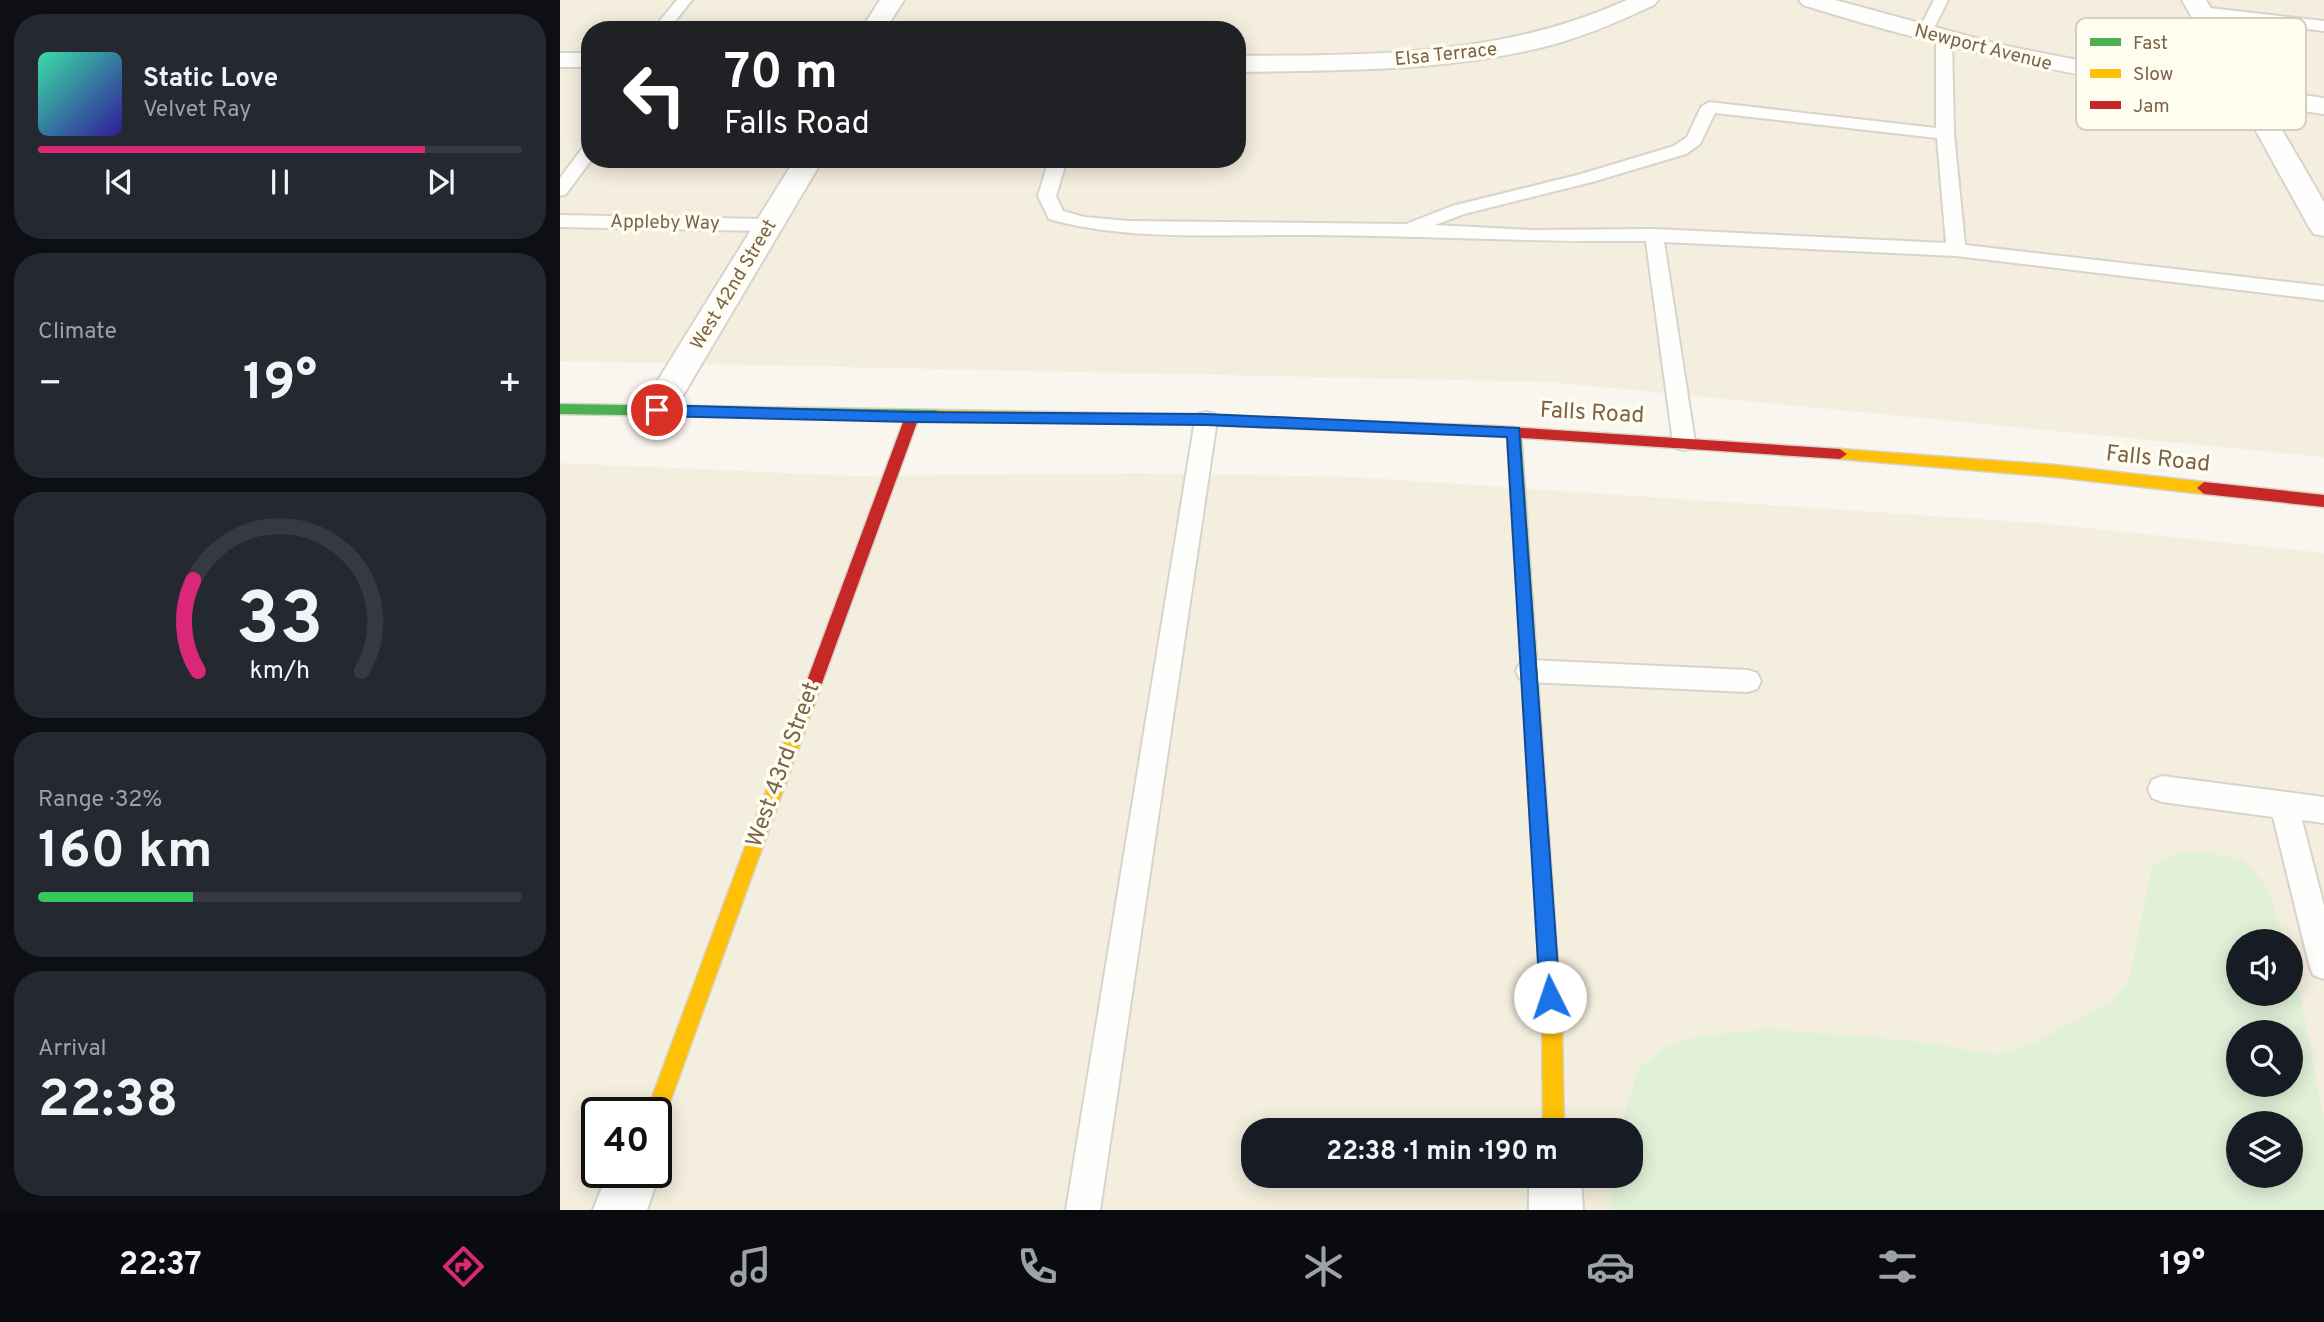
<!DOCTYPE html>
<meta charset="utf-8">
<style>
:root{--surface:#171b24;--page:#242831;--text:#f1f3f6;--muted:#9ea1a6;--line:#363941;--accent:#db2777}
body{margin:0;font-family:Overpass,sans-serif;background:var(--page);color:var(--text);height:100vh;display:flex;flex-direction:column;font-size:26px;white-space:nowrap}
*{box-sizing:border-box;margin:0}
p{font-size:23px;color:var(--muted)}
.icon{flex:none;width:38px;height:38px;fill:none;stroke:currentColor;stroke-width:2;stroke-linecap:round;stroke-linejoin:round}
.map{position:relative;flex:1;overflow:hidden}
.side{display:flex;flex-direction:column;gap:14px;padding:14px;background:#0d0f14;width:560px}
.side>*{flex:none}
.guide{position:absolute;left:21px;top:21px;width:665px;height:147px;border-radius:28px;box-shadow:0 4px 18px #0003;background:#202124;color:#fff;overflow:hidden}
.buttons{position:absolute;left:1666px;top:929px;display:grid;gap:14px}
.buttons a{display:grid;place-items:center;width:77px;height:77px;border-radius:50%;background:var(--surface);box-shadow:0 4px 18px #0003;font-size:35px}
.speed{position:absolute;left:21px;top:1097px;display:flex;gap:14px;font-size:35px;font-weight:700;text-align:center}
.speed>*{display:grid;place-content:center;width:91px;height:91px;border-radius:50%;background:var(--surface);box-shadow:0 4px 18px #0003;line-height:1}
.speed .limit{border:4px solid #111;border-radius:10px;background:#fff;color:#111}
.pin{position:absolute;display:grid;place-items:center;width:60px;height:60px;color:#fff;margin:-30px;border:4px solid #fff;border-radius:50%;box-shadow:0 2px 7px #0007}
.me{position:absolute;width:77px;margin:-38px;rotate:356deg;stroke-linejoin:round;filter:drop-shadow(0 0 5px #0008)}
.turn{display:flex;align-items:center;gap:24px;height:147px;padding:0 28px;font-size:32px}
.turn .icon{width:91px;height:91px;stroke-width:2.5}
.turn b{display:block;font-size:49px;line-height:60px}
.big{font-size:52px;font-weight:700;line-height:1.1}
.side .tile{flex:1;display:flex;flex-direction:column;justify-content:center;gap:10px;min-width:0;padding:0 24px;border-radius:28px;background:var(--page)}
.side .dial{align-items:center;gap:0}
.dial svg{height:182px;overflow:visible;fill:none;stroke:var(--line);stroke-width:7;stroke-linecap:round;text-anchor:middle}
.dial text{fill:var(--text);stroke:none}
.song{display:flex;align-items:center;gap:21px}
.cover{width:84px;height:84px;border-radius:10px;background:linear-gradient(135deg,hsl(160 70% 55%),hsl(250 70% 35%))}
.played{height:7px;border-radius:4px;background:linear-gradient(90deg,var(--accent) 80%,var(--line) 80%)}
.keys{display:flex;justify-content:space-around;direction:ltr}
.heat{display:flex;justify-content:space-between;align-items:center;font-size:38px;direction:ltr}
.charge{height:10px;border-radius:5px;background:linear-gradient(90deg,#34c759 32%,var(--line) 0)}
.trip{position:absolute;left:681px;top:1118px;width:402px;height:70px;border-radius:28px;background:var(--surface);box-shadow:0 4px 18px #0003;font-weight:700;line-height:70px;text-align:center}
.dock{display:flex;height:112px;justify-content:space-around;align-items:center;background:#090b0e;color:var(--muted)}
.dock .icon{width:49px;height:49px}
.dock .active{color:var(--accent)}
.dock b{font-size:32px;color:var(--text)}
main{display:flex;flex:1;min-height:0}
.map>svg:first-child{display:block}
.residential{fill:#f4eede;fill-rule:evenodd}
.green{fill:#e1f1d8;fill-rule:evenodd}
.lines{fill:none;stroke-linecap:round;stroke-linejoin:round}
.lane-casing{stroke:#d8d3cc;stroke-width:4}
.street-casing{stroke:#d8d3cc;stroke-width:4}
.fast-casing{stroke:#d7d2c8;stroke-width:3}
.slow-casing{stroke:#d7d2c8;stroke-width:3}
.jam-casing{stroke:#d7d2c8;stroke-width:3}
.lane{fill:#fefefc;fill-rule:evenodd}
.street{fill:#fefefc;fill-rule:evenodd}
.fast{fill:#4caf50;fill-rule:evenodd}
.slow{fill:#ffc107;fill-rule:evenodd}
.jam{fill:#c62828;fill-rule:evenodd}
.route{fill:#1a73e8;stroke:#114b97;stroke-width:2}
.labels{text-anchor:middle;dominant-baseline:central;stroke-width:7;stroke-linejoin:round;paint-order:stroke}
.far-street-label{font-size:19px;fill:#7a644a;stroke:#fffcf0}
.street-label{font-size:23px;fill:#7a644a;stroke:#fffcf0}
.key{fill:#fffcf0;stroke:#d7cebe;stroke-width:2}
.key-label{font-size:19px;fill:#7a644a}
</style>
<main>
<section class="side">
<div class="tile">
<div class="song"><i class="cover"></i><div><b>Static Love</b><p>Velvet Ray</p></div></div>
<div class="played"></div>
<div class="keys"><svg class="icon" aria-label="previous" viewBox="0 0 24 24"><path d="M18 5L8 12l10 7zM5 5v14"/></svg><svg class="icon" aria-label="pause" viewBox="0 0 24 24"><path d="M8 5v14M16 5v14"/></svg><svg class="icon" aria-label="next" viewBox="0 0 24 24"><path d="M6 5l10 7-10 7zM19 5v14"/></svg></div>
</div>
<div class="tile"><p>Climate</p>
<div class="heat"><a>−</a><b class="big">19°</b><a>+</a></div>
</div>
<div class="tile dial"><svg viewBox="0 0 100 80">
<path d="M14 69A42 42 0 1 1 86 69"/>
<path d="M14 69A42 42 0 0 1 12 29" stroke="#db2777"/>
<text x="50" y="56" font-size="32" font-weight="700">33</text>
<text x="50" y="72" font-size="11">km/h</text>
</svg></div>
<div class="tile"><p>Range · 32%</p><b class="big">160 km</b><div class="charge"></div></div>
<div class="tile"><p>Arrival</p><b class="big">22:38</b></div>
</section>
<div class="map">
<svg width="1764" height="1210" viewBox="0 0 1764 1210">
<rect width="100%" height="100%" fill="#f8f6ee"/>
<g class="residential">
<path d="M 0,0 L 1764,0 L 1764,457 L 990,382 L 0,361 ZM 30,30 L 677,30 L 677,159 L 30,159 Z"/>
<path d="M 0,463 L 294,476 L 579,473 L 793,477 L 1479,523 L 1764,553 L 1764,1210 L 0,1210 ZM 1678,942 L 1731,942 L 1731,994 L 1678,994 ZM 1678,1032 L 1731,1032 L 1731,1085 L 1678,1085 ZM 37,1113 L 96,1113 L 96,1172 L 37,1172 ZM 1678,1124 L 1731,1124 L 1731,1176 L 1678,1176 ZM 693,1130 L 1071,1130 L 1071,1176 L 693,1176 Z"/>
</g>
<path class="green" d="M 1619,852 L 1650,853 L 1684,860 L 1710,891 L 1724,941 L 1678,942 L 1678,994 L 1731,994 L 1731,963 L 1741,998 L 1764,1120 L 1764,1210 L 1051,1210 L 1053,1176 L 1071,1176 L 1071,1130 L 1060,1130 L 1078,1069 L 1106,1047 L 1139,1036 L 1209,1029 L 1356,1041 L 1436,1055 L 1470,1045 L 1551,1002 L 1569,980 L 1592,865 ZM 1678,1032 L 1731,1032 L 1731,1085 L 1678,1085 ZM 1678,1124 L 1731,1124 L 1731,1176 L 1678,1176 Z"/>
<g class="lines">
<g class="lane-casing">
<g id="lane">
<path d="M 117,0 L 132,0 L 108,30 L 92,30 Z"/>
<path d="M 1374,0 L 1388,0 L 1369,38 L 1359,38 L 1356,35 Z"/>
<path d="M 1641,7 L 1764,21 L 1764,31 L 1636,15 L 1633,12 Z"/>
<path d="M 1384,35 L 1392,40 L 1394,134 L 1405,245 L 1764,286 L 1764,300 L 1396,256 L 1104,242 L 1135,442 L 1132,448 L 1124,450 L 1116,448 L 1113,442 L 1086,241 C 974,242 863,236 752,235 C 668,234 569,242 489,219 L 478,196 L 489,159 L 507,159 L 496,196 L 503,211 L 524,217 L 569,221 L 846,224 L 892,206 L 1021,174 L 1114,146 L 1127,137 L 1141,107 L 1149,102 L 1376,128 L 1376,40 ZM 1155,113 L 1377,138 L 1386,243 L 1094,229 L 973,230 L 875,225 L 904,214 L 1032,182 L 1126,154 L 1140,144 Z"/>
<path d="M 30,145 L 30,159 L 32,159 L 6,194 L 0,196 L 0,178 L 24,146 Z"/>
<path d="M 0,215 L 210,219 L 219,225 L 210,231 L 0,227 Z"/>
<path d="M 646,412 L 654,414 L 657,420 L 540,1210 L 506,1210 L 635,420 L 638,414 Z"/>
<path d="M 969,660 L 1188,670 L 1197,673 L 1201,681 L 1197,689 L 1188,692 L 969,682 L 960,679 L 956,671 L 960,663 Z"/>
<path d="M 1602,776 L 1764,797 L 1764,823 L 1742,820 L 1764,906 L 1764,979 L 1753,975 L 1749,964 L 1713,817 L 1602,802 L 1592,798 L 1588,789 L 1592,780 Z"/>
</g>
</g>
<g class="street-casing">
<g id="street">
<path d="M 320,0 L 344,0 L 325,30 L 301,30 Z"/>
<path d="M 1067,0 L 1098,0 L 1094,5 C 1062,20 1030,34 995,44 C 892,72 784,70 677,72 L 677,56 C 812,55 941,57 1067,0 Z"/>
<path d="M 1239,0 L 1275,0 L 1441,45 L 1569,70 L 1670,85 L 1622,0 L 1646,0 L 1698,89 L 1764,98 L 1764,114 L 1708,106 L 1764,202 L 1764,236 L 1754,234 L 1749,227 L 1680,102 C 1531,80 1386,50 1243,5 Z"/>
<rect x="0" y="53" width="30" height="14"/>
<path d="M 235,159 L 263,159 L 109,419 L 97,422 L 85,419 L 80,410 L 85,401 Z"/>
<path d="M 96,1162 L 100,1172 L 87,1210 L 33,1210 L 48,1172 L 96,1172 Z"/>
<path d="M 969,1176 L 1021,1176 L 1023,1210 L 969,1210 Z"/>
</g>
</g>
<g class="fast-casing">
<g id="fast">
<path d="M 0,404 L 378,410 L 385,415 L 378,420 L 0,414 Z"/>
<path d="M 954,427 L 961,432 L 981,723 L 979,728 L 973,731 L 967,728 L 965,723 L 947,432 Z"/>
</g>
</g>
<g class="slow-casing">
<g id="slow">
<path d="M 378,410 L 646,415 L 934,426 L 941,431 L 934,436 L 646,425 L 378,420 L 371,415 Z"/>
<path d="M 1280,449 L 1495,465 L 1644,482 L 1651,488 L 1644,494 L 1495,477 L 1280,459 L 1273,454 Z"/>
<path d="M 246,697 L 252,700 L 254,705 L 106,1113 L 103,1120 L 96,1123 L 96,1113 L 86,1113 L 238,705 L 240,700 Z"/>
<path d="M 973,715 L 979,718 L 981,723 L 1002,1022 L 1004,1130 L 983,1130 L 982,1022 L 965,723 L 967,718 Z"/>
</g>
</g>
<g class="jam-casing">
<g id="jam">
<path d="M 352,412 L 359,417 L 254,705 L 252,710 L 246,713 L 240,710 L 238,705 L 345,417 Z"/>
<path d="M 934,426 L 1280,449 L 1287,454 L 1280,459 L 934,436 L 927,431 Z"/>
<path d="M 1644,482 L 1764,495 L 1764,507 L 1644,494 L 1637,488 Z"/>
</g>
</g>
<use href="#lane" class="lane"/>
<use href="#street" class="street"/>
<use href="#fast" class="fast"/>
<use href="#slow" class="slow"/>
<use href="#jam" class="jam"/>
</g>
<path class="route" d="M 97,405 L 352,412 L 646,414 L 959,428 L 1000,997 L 997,1004 L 990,1007 L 983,1004 L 980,997 L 947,437 L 646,425 L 352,422 L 97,416 L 90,410 Z"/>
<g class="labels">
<g class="far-street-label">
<text transform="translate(1423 48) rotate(14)">Newport Avenue</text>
<text transform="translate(886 55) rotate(-6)">Elsa Terrace</text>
<text transform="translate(105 223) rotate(1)">Appleby Way</text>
<text transform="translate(174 285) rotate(-59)">West 42nd Street</text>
</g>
<g class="street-label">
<text transform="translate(1032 414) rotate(3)">Falls Road</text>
<text transform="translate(1598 460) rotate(6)">Falls Road</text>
<text transform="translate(224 765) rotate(-70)">West 43rd Street</text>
</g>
</g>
<rect x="1516" y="18" width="230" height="112" rx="10" class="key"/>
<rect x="1530" y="38" width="31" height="8" fill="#4caf50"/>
<rect x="1530" y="69" width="31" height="9" fill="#ffc107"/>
<rect x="1530" y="101" width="31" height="8" fill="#c62828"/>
<g class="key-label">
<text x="1573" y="49">Fast</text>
<text x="1573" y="80">Slow</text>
<text x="1573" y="112">Jam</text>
</g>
</svg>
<div class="buttons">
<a><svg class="icon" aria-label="sound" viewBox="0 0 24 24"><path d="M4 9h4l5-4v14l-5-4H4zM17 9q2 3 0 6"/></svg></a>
<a><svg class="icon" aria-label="search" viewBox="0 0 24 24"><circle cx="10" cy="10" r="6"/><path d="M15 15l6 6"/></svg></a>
<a><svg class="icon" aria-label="layers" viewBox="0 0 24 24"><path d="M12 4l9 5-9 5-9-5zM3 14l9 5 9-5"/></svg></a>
</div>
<div class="speed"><div class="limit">40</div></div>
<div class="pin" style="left:97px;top:410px;background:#d93025"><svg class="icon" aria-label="arrive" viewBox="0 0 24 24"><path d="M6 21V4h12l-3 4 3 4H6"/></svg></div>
<svg class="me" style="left:990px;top:997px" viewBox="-20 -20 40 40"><circle r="19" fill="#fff"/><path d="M0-13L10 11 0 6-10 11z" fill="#1a73e8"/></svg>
<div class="trip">22:38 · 1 min · 190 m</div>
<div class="guide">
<div class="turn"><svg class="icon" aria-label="left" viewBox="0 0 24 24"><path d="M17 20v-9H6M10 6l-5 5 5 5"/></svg><div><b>70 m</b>Falls Road</div></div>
</div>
</div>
</main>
<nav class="dock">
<b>22:37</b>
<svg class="icon active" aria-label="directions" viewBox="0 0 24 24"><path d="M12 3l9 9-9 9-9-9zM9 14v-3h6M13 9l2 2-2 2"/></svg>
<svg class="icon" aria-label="music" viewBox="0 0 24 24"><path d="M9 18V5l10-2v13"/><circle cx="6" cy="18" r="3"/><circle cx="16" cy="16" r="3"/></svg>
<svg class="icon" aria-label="phone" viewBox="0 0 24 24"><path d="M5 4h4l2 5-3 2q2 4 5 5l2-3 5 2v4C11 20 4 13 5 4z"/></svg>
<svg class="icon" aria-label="climate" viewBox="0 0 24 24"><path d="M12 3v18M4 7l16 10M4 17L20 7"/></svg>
<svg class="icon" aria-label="car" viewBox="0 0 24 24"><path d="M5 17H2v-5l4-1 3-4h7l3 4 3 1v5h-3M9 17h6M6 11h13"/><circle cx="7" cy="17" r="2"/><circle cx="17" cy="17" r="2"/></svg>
<svg class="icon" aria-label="filters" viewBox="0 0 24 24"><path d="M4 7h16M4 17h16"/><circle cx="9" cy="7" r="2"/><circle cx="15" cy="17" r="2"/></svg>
<b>19°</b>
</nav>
